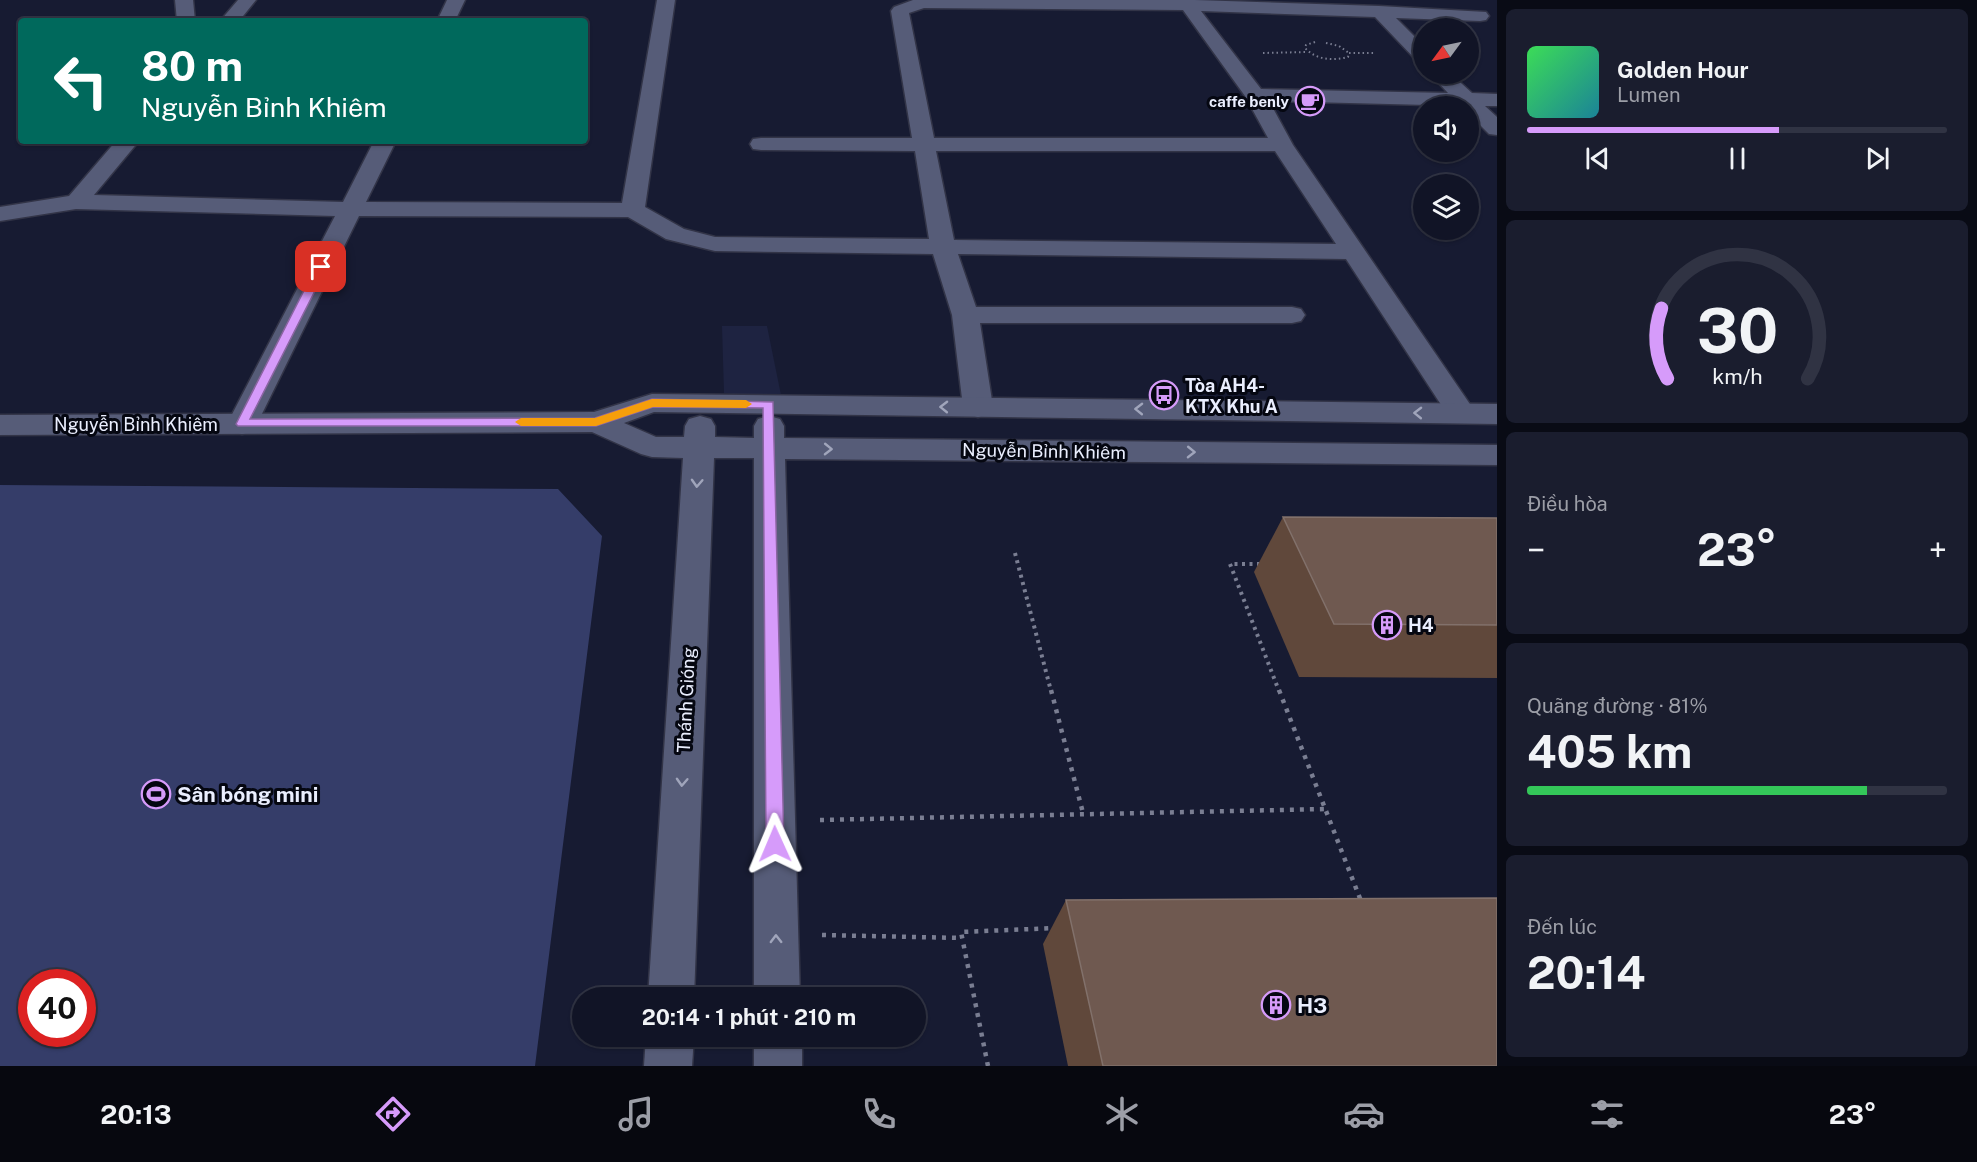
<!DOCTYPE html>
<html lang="vi">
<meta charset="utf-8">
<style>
:root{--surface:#111426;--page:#1a1d2e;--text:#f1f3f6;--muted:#9c9ea7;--line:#303343;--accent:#d69bfa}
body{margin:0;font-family:"Public Sans",sans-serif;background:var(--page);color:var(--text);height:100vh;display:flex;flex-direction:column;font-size:22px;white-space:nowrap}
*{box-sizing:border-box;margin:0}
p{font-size:20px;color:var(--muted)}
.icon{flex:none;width:33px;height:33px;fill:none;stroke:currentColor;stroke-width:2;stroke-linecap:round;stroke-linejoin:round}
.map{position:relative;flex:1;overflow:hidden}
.details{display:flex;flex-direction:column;gap:9px;padding:9px;background:#090b15;width:480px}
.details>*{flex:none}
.hud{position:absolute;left:18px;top:18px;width:570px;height:126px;border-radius:6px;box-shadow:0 2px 4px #0004,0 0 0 2px var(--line);background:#00695c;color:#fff;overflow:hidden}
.needle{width:39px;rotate:237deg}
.fabs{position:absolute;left:1413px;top:18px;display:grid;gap:12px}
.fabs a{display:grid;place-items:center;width:66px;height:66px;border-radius:50%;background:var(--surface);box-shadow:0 2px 4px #0004,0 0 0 2px var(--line);font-size:30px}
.speed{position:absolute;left:18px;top:969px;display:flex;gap:12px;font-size:30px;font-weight:700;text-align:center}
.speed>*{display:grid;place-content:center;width:78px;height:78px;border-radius:50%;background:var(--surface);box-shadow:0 2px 4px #0004,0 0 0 2px var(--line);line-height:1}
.speed .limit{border:9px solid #d22;background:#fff;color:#111}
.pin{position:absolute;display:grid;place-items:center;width:51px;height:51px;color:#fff;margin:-26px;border-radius:12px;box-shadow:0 3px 9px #0006}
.me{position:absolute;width:66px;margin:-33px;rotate:359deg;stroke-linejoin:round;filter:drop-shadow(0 0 4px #0008)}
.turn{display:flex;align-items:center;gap:21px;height:126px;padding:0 24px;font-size:27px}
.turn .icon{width:78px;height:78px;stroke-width:2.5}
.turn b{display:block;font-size:42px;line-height:51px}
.big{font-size:45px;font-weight:700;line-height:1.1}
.details .tile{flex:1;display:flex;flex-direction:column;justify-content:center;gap:9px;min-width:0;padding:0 21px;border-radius:9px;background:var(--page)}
.details .dial{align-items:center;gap:0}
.dial svg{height:156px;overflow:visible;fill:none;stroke:var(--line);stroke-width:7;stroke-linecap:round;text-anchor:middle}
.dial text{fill:var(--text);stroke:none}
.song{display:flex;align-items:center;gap:18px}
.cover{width:72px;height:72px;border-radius:9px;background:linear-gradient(135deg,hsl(130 70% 55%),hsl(190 70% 35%))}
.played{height:6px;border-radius:3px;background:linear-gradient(90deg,var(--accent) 60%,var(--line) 60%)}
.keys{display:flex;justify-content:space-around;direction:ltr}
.heat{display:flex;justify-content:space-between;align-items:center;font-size:33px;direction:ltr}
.charge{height:9px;border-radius:4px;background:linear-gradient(90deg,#34c759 81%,var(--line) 0)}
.trip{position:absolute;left:572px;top:987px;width:354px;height:60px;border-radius:30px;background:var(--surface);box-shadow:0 2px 4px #0004,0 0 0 2px var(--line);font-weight:700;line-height:60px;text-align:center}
.tab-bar{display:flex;height:96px;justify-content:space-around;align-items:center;background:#07080f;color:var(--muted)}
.tab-bar .icon{width:42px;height:42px}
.tab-bar .on{color:var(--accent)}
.tab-bar b{font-size:27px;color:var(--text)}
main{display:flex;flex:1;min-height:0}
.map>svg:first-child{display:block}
.built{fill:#1e2341}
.green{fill:#353d69;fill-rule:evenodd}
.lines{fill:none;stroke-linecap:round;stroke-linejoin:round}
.street-casing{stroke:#323447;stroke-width:3}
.secondary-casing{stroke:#323447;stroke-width:3}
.path-far2{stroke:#7a7e92;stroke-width:2;stroke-dasharray:1.5 3;stroke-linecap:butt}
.path-far1{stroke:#7a7e92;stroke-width:4;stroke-dasharray:3 4.5;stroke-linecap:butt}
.path{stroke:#7a7e92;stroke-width:4.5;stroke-dasharray:4 6;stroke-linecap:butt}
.street{fill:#565c78;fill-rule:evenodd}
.secondary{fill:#565c78;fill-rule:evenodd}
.wall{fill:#60483b}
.building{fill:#6f5950;stroke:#82716b;stroke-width:1.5}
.oneway{stroke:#a0a5bb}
.route{fill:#d69bfa;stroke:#8b65a2;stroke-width:1.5}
.slow{fill:#f59e0b}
.labels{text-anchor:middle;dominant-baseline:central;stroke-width:6;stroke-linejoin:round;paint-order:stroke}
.far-poi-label{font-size:15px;font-weight:bold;fill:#eaeefe;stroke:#050711;text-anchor:end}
.poi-label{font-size:18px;font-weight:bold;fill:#eaeefe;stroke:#050711;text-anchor:start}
.street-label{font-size:18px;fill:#eaeefe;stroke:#050711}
.near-poi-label{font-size:21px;font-weight:bold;fill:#eaeefe;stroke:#050711;text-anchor:start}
</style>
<main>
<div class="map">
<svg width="1497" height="1066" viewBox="0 0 1497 1066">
<rect width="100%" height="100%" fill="#171b32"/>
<path class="built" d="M 722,326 L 767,326 L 782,400 L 724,393 Z"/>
<path class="green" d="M 0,485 L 558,489 L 602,536 L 535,1066 L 0,1066 ZM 32,982 L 82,982 L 82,1034 L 32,1034 Z"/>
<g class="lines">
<g class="street-casing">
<g id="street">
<path d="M 175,0 L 193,0 L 195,21 L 177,21 Z"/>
<path d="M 238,0 L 256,0 L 239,21 L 220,21 Z"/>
<path d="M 447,0 L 465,0 L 455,21 L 437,21 Z"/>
<path d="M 657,0 L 675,0 L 645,207 L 684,229 L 715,237 L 929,239 L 915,151 L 761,150 L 753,149 L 750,144 L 753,139 L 761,138 L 912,138 L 891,11 L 894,7 L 913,0 L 1195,0 L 1379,6 L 1486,12 L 1489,16 L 1486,20 L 1480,21 L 1396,18 L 1424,46 L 1424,63 L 1417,61 L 1375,17 L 1201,11 L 1261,89 L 1448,93 L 1430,74 L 1451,74 L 1472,93 L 1497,94 L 1497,106 L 1485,106 L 1497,117 L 1497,135 L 1489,134 L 1468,113 L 1468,106 L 1269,101 L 1293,145 L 1476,413 L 1471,420 L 1461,423 L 1451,420 L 1346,259 L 958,254 L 976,307 L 1292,307 L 1301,309 L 1305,315 L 1301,321 L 1292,323 L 980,323 L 993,407 L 988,414 L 978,417 L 968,414 L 963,407 L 952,315 L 933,254 L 715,251 L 666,239 L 628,217 L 359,216 L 257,424 L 253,431 L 242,434 L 231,431 L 227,424 L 335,216 L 76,209 L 0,221 L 0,207 L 69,196 L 116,141 L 139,141 L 94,195 L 343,202 L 374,141 L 396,141 L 366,202 L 622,203 ZM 924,8 L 1183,10 L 1245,96 L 1268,138 L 934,138 L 909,13 ZM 936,151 L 1275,151 L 1336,244 L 954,240 Z"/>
</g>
</g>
<g class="secondary-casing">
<g id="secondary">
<path d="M 652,394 L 1497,404 L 1497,424 L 654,412 L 624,423 L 656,437 L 684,437 L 685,426 L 689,419 L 700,416 L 711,419 L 715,426 L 715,437 L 754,438 L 754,426 L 758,419 L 769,416 L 780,419 L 784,426 L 784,438 L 1497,445 L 1497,465 L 785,459 L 800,998 L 754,998 L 754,458 L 714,458 L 694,998 L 648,998 L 683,458 L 652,457 L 641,454 L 592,432 L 0,435 L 0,415 L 594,412 Z"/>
<path d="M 646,1036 L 694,1036 L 692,1066 L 644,1066 Z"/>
<rect x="754" y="1036" width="48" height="30"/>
</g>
</g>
<g class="path-far2">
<path d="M 1315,42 L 1306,45 L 1305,48 C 1316,60 1333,61 1348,57 L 1349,53 L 1374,53"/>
<path d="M 1326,43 L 1339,46 L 1349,53"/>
<path d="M 1263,53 L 1307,52"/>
</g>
<g class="path-far1">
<path d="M 1015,553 L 1051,691"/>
<path d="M 1260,564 L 1230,564 L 1279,691"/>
</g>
<g class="path">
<path d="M 1051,690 L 1083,813"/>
<path d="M 1279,690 L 1361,901"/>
<path d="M 820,820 L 1326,809"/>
<path d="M 822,935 L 962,938"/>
<path d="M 988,1066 L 961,932 L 1056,928"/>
</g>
<use href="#street" class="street"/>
<use href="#secondary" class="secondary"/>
</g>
<g class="wall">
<path d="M 1283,517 L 1497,518 L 1497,678 L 1299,677 L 1254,572 Z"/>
<path d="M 1066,900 L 1497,1066 L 1068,1066 L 1043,944 Z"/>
</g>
<g class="building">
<path d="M 1283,517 L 1497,518 L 1497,625 L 1334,624 Z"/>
<path d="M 1497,898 L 1497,1066 L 1103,1066 L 1066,900 Z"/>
</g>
<defs><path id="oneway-chevron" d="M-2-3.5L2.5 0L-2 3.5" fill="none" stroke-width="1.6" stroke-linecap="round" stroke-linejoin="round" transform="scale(1.5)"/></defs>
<g class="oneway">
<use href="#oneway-chevron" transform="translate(944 407) rotate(-179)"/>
<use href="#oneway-chevron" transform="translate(1139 409) rotate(-179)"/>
<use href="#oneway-chevron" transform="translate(1418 413) rotate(-179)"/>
<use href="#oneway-chevron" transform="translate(828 449) rotate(1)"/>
<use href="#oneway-chevron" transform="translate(1191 452) rotate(1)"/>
<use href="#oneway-chevron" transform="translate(697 483) rotate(93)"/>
<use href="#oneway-chevron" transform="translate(682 782) rotate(93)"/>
<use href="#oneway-chevron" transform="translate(776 939) rotate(-91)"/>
</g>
<path class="route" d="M 321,264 L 327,267 L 250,419 L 595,418 L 652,399 L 773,402 L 784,844 L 781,850 L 775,852 L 769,850 L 766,844 L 763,408 L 653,407 L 596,426 L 238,426 L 236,424 L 316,267 Z"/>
<path class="slow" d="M 652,399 L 746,400 L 752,404 L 746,408 L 653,407 L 596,426 L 521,426 L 515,422 L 521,418 L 595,418 Z"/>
<defs>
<g id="cafe-ring" transform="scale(1.5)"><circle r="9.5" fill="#050711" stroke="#d69bfa" stroke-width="1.5"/><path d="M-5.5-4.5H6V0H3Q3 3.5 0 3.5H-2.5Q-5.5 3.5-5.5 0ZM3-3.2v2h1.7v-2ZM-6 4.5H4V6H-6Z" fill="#d69bfa"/></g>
<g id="bus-ring" transform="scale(1.5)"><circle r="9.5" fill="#050711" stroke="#d69bfa" stroke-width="1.5"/><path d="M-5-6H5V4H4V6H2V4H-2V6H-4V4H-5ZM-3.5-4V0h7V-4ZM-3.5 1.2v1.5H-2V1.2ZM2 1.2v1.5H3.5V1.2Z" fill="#d69bfa"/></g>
<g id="building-ring" transform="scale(1.5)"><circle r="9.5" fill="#050711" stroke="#d69bfa" stroke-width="1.5"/><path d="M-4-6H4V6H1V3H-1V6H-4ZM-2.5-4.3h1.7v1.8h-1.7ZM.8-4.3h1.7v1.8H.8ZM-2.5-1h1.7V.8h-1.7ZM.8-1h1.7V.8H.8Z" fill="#d69bfa"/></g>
<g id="stadium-ring" transform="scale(1.5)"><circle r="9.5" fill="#050711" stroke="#d69bfa" stroke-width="1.5"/><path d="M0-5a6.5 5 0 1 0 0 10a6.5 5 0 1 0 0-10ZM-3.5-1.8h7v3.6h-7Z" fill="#d69bfa"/></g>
</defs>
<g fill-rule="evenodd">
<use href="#cafe-ring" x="1310" y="101"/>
<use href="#bus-ring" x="1164" y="395"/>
<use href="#building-ring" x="1387" y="625"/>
<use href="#stadium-ring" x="156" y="794"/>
<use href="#building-ring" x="1276" y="1005"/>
</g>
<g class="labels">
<g class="far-poi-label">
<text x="1289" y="101">caffe benly</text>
</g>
<g class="poi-label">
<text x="1185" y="385">Tòa AH4-<tspan x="1185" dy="21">KTX Khu A</tspan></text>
<text x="1408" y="625">H4</text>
</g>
<g class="street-label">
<text x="136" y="424">Nguyễn Bỉnh Khiêm</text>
<text transform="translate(1044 451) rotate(1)">Nguyễn Bỉnh Khiêm</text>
<text transform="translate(686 700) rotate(-87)">Thánh Gióng</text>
</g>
<g class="near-poi-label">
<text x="177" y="794">Sân bóng mini</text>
<text x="1297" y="1005">H3</text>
</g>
</g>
</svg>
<div class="fabs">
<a><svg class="needle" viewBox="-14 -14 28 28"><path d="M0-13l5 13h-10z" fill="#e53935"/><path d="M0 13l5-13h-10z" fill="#9c9ea7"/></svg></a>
<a><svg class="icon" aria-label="sound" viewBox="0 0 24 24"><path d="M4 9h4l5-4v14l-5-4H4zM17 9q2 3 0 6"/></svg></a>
<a><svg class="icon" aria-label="layers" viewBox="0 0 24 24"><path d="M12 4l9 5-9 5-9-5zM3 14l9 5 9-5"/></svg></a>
</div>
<div class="speed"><div class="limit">40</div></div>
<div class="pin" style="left:321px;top:267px;background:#d93025"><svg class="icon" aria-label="arrive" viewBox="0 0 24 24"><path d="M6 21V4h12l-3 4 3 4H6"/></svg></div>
<svg class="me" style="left:775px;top:844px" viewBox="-20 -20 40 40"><path d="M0-17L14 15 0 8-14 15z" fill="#d69bfa" stroke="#fff" stroke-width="4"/></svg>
<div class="trip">20:14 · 1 phút · 210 m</div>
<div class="hud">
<div class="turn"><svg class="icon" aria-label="left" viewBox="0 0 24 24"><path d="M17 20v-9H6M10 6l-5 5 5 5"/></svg><div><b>80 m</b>Nguyễn Bỉnh Khiêm</div></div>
</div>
</div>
<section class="details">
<div class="tile">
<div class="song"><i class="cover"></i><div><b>Golden Hour</b><p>Lumen</p></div></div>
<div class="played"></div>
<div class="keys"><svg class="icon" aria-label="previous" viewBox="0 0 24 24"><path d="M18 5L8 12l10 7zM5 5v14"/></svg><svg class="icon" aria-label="pause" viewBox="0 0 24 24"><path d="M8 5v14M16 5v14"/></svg><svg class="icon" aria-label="next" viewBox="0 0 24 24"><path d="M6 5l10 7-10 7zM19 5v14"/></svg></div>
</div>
<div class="tile dial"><svg viewBox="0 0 100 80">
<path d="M14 69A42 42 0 1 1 86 69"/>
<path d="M14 69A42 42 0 0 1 11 33" stroke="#d69bfa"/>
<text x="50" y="56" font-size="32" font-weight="700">30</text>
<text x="50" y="72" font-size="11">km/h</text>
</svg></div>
<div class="tile"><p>Điều hòa</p>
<div class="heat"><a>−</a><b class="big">23°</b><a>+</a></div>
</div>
<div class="tile"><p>Quãng đường · 81%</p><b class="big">405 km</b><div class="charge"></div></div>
<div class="tile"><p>Đến lúc</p><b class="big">20:14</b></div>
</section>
</main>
<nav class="tab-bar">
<b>20:13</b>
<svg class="icon on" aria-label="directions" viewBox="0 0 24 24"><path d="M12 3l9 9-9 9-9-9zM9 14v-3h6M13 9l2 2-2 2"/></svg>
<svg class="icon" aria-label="music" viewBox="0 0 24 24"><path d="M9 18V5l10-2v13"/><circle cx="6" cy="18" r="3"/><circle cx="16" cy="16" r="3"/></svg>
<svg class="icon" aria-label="phone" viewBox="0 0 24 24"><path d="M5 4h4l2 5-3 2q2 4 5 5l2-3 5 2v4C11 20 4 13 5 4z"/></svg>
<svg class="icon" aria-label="climate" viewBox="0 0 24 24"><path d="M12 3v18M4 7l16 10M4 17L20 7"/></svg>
<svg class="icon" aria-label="car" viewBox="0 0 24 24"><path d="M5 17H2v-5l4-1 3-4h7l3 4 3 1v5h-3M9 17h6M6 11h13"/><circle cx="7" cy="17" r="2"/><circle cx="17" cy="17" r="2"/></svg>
<svg class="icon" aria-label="filters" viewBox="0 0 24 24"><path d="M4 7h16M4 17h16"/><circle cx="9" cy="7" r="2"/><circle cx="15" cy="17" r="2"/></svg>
<b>23°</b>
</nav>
